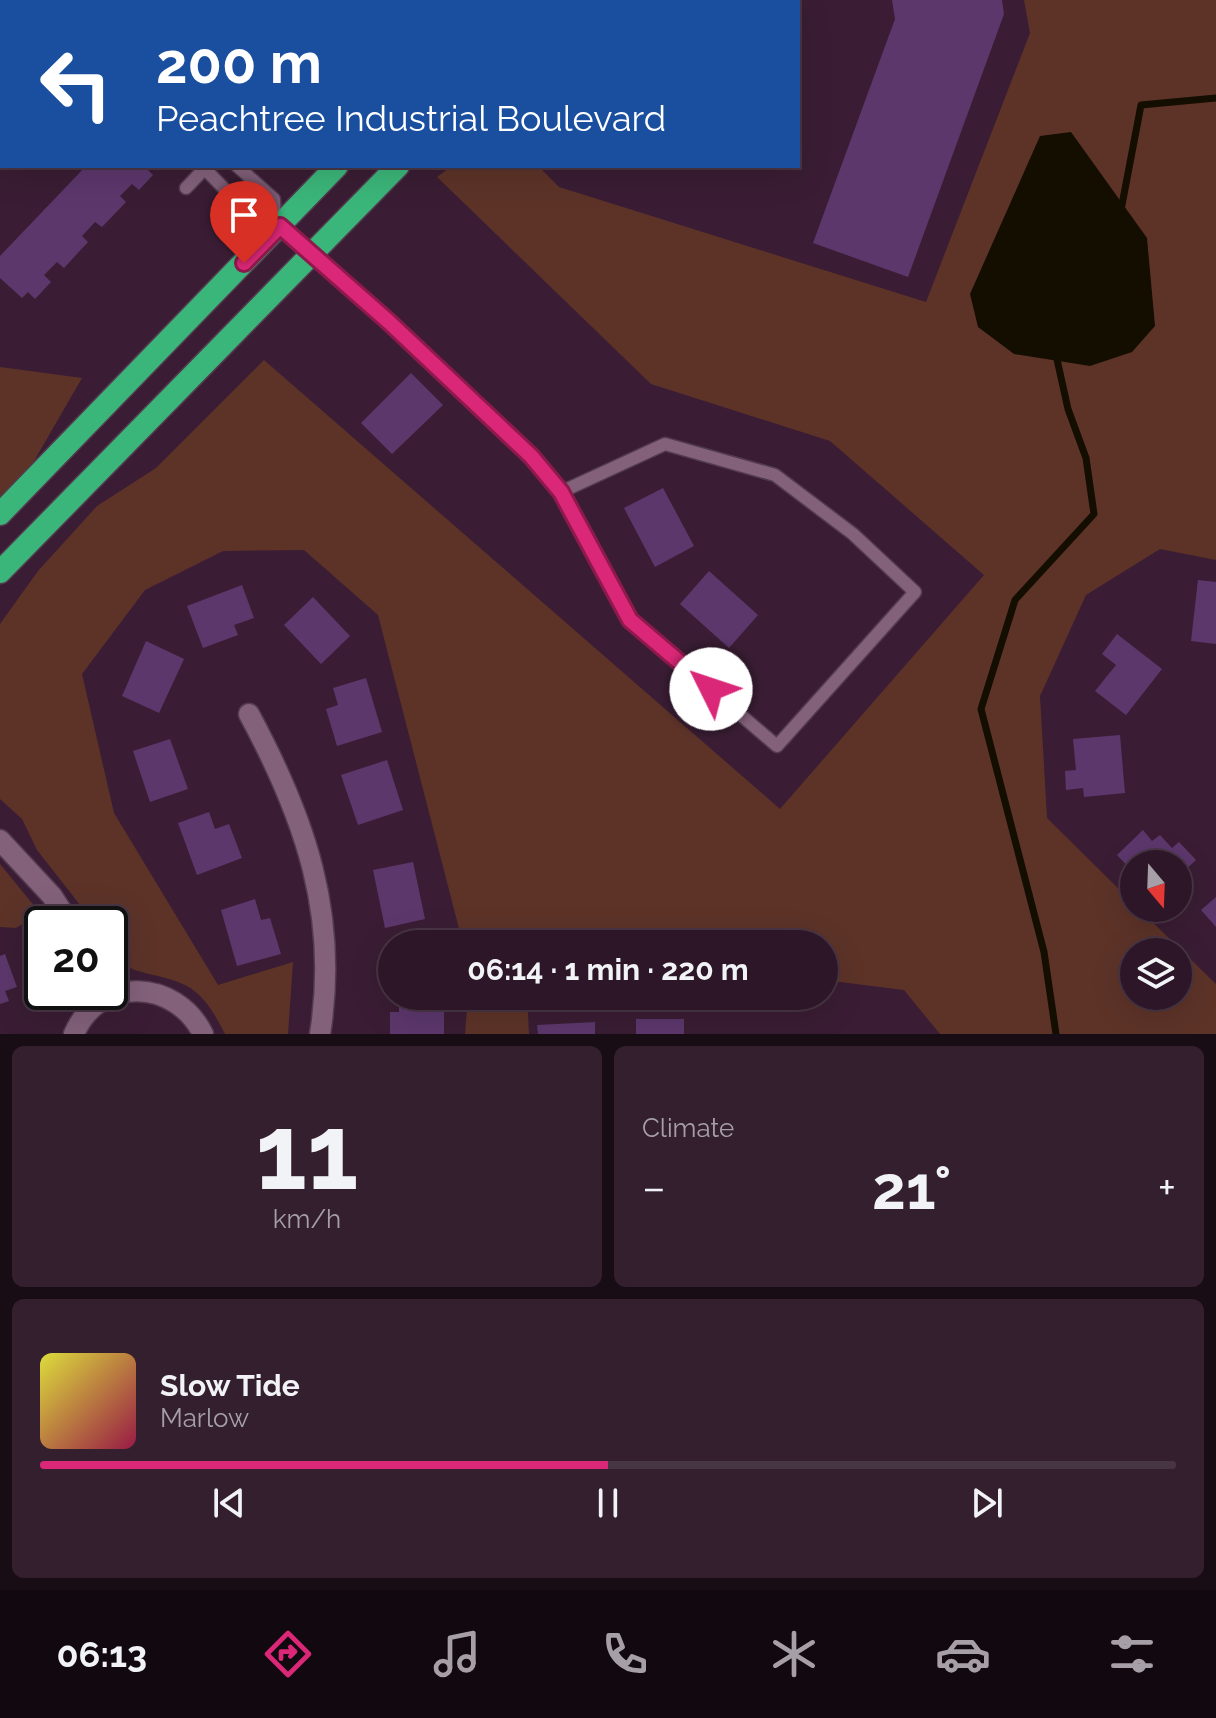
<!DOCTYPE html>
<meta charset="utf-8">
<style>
:root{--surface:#2c1627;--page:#341f2f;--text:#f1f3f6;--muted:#a69fa7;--line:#483544;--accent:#db2777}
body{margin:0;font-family:Raleway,sans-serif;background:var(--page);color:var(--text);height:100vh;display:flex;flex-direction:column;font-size:30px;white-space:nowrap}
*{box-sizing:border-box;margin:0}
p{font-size:26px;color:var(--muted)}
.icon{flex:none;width:44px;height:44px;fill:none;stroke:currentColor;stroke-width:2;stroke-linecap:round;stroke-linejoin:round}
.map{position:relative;height:1034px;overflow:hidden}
.drawer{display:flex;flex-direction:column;gap:12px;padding:12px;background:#180c15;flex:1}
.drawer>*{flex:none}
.hud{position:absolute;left:0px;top:0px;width:800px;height:168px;box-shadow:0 8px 32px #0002,0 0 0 2px var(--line);background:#1a4fa0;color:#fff;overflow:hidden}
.needle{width:52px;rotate:161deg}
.fabs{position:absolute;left:1120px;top:850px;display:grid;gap:16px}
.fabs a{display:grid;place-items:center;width:72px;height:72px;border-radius:50%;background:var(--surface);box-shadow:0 8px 32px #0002,0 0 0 2px var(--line);font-size:40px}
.speed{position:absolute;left:24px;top:906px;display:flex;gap:16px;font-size:40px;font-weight:700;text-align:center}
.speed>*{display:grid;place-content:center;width:104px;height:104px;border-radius:50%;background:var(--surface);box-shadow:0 8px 32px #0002,0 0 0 2px var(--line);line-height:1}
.speed .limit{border:4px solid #111;border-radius:12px;background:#fff;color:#111}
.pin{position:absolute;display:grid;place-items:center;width:68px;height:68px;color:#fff;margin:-82px -34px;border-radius:50% 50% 50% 0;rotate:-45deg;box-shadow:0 0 8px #0007}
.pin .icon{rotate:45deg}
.me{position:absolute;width:88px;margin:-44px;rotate:311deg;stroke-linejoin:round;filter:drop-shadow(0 0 6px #0008)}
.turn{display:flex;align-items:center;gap:28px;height:168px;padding:0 24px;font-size:36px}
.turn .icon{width:104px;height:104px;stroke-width:2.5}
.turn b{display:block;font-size:56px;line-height:68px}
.big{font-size:60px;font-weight:700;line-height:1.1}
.drawer .card{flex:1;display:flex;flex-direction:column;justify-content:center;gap:12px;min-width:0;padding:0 28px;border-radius:12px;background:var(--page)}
.drawer .dial{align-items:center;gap:0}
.dial b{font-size:104px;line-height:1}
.song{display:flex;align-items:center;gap:24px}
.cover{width:96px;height:96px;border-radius:12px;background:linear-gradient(135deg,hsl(60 70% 55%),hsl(340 70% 35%))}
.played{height:8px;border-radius:4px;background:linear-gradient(90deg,var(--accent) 50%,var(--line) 50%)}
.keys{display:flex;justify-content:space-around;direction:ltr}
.heat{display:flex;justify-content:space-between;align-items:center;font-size:44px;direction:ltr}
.drawer .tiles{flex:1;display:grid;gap:12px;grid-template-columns:1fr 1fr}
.card:last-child{grid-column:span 2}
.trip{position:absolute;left:378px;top:930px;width:460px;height:80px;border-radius:40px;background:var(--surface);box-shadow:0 8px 32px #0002,0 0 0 2px var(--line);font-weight:700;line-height:80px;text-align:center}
.tab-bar{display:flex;height:128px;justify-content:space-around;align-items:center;background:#120910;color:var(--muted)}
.tab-bar .icon{width:56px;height:56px}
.tab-bar .selected{color:var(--accent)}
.tab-bar b{font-size:36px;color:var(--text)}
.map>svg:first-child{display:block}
.green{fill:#5d3328;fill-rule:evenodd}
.water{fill:#130e00}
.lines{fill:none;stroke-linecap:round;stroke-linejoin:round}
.stream{stroke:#130e00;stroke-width:7}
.building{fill:#5c376c}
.service-casing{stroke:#533b4f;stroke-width:15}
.minor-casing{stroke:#533b4f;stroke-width:23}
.trunk-casing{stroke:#533b4f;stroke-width:25}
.service{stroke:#83617b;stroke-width:12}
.minor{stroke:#83617b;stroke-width:20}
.trunk{stroke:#3bb67a;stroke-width:22}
.route-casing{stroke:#8e194d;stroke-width:20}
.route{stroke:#db2777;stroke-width:14}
</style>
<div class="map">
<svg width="1216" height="1034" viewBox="0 0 1216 1034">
<rect width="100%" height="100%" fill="#3a1d34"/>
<g class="green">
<path d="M 1024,0 L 1216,0 L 1216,560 L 1160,549 L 1086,595 L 1040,696 L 1047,818 L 1134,904 L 1134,908 L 1138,908 L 1216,984 L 1216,1034 L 940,1034 L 904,990 L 824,980 L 824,944 L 463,944 L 378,615 L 304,550 L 223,551 L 145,590 L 82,674 L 114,813 L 218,985 L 293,962 L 288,1034 L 225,1034 C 215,1015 206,997 187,986 C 149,966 110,983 110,924 L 95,924 L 37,850 L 22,819 L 0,799 L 0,624 L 38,571 L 97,506 L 156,468 L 264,360 L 780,809 L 984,575 L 830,441 L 651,384 L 437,177 L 452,166 L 538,166 L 559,187 L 926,302 L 1030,33 ZM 1134,952 L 1178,952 L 1178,996 L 1134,996 Z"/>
<path d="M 0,367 L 82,378 L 0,520 Z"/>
<path d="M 0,864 L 40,913 L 16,928 L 0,927 Z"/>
<path d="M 468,996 L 527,996 L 529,1034 L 465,1034 Z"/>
</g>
<path class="water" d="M 1071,132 L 1147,238 L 1155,326 L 1132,352 L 1090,366 L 1014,354 L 978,327 L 970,294 L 1040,136 Z"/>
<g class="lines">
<g class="stream">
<path d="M 1121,210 L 1141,105 L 1216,98"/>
<path d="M 1056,1034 L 1044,952 L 981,709 L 1015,600 L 1094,514 L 1086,458 L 1068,409 L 1056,355"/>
</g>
</g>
<g class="building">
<path d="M 892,0 L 1002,0 L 1004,14 L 908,277 L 813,243 L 895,19 Z"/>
<path d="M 86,166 L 149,166 L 147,169 L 153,175 L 139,190 L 132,184 L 120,196 L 126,202 L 102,227 L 95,222 L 82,236 L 88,242 L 64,268 L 57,262 L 44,275 L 51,282 L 35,299 L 28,292 L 22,298 L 0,278 L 0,256 Z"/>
<path d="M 411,373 L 443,405 L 392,454 L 361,423 Z"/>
<path d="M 663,488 L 694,546 L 655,567 L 624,508 Z"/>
<path d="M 709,571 L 758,615 L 729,648 L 680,604 Z"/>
<path d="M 1198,580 L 1216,582 L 1216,644 L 1191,641 Z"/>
<path d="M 242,585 L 254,618 L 234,625 L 238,635 L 203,648 L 187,606 Z"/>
<path d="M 313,597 L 350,636 L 321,664 L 284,625 Z"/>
<path d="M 1117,634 L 1162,669 L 1126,715 L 1095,691 L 1116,665 L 1102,654 Z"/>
<path d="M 146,641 L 184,659 L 159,713 L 122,696 Z"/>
<path d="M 366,678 L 382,732 L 337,746 L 326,709 L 338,705 L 333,688 Z"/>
<path d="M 1120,735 L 1125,793 L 1084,797 L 1083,788 L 1066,790 L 1065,771 L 1076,770 L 1073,739 Z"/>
<path d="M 170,739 L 188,789 L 150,802 L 133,751 Z"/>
<path d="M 387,760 L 403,810 L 358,825 L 341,775 Z"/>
<path d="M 209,812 L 215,829 L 229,824 L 242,858 L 197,875 L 178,823 Z"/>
<path d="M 1143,830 L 1152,841 L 1160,835 L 1172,848 L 1179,842 L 1196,860 L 1178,877 L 1178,864 L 1134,864 L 1134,873 L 1117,855 Z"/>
<path d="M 413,862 L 425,919 L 385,928 L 373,870 Z"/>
<path d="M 1216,897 L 1216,927 L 1201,910 Z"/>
<path d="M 255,899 L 261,920 L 270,918 L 281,954 L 237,966 L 221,910 Z"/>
<path d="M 5,954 L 17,987 L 5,991 L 9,1001 L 0,1004 L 0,956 Z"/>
<path d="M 399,996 L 444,996 L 444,1034 L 390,1034 L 390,1012 L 399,1012 Z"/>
<rect x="636" y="1019" width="48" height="15"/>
<path d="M 595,1022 L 595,1034 L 538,1034 L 537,1025 Z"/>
</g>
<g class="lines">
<g class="service-casing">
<g id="service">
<path d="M 318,0 L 320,2"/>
<path d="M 646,0 L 648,2"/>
<path d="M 363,2 L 365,0"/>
<path d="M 202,166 L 255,220 L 275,220 L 488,413 L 531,456 L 561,492 L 630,620 L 777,746 L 915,592 L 853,534 L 775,475 L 665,444 L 561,492"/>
<path d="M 237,166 L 274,199 L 275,220"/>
<path d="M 186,188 L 207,166"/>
</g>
</g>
<g class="minor-casing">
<g id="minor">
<path d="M 249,714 C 305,818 339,915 320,1034"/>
<path d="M 0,840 L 52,896 L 70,924"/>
<path d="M 74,1034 C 99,975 176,979 203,1034"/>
</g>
</g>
<g class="trunk-casing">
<g id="trunk">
<path d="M 493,2 L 495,0"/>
<path d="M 553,2 L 555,0"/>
<path d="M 0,514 L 337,166"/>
<path d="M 0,572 L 398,166"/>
</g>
</g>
<use href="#service" class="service"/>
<use href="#minor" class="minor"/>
<use href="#trunk" class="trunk"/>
</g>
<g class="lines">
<g class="route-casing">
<path id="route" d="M 244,263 L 280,226 L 389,322 L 531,456 L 561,492 L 630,620 L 711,689"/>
</g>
<use href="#route" class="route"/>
</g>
</svg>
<div class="fabs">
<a><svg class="needle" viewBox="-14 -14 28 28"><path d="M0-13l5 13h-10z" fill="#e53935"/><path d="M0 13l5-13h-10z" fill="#a69fa7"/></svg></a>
<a><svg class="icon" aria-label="layers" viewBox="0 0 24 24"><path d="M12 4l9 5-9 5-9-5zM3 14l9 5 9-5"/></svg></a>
</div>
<div class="speed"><div class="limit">20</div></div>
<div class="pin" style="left:244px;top:263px;background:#d93025"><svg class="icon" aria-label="arrive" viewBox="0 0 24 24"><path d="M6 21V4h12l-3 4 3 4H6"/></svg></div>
<svg class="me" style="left:711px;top:689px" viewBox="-20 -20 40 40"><circle r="19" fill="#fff"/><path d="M0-13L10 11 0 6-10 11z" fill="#db2777"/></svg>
<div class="trip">06:14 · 1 min · 220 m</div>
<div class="hud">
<div class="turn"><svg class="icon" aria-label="left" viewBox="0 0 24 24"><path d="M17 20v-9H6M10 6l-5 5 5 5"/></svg><div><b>200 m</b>Peachtree Industrial Boulevard</div></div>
</div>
</div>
<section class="drawer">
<div class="tiles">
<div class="card dial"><b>11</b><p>km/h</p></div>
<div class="card"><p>Climate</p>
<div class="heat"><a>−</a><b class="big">21°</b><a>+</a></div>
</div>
<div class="card">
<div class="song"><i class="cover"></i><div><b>Slow Tide</b><p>Marlow</p></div></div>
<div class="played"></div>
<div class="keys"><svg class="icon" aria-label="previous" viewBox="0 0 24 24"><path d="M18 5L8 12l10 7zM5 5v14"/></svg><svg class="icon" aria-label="pause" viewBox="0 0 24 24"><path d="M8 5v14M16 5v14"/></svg><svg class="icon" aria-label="next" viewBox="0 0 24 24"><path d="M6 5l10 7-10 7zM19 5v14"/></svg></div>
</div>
</div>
</section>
<nav class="tab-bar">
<b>06:13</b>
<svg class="icon selected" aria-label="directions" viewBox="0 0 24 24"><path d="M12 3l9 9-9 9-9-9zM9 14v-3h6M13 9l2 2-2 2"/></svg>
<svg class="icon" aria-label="music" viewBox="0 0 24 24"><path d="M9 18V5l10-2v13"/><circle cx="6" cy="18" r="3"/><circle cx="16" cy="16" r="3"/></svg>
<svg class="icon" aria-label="phone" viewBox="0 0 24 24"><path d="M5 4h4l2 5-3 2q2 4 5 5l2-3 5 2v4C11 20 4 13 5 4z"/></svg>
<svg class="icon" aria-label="climate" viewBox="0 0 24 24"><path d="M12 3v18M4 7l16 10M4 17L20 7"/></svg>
<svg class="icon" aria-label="car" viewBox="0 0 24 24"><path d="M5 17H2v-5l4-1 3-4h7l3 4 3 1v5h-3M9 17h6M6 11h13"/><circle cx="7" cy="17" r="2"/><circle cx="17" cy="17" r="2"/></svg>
<svg class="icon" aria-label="filters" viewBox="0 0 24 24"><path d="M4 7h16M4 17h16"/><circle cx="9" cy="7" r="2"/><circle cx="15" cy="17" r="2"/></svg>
</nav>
